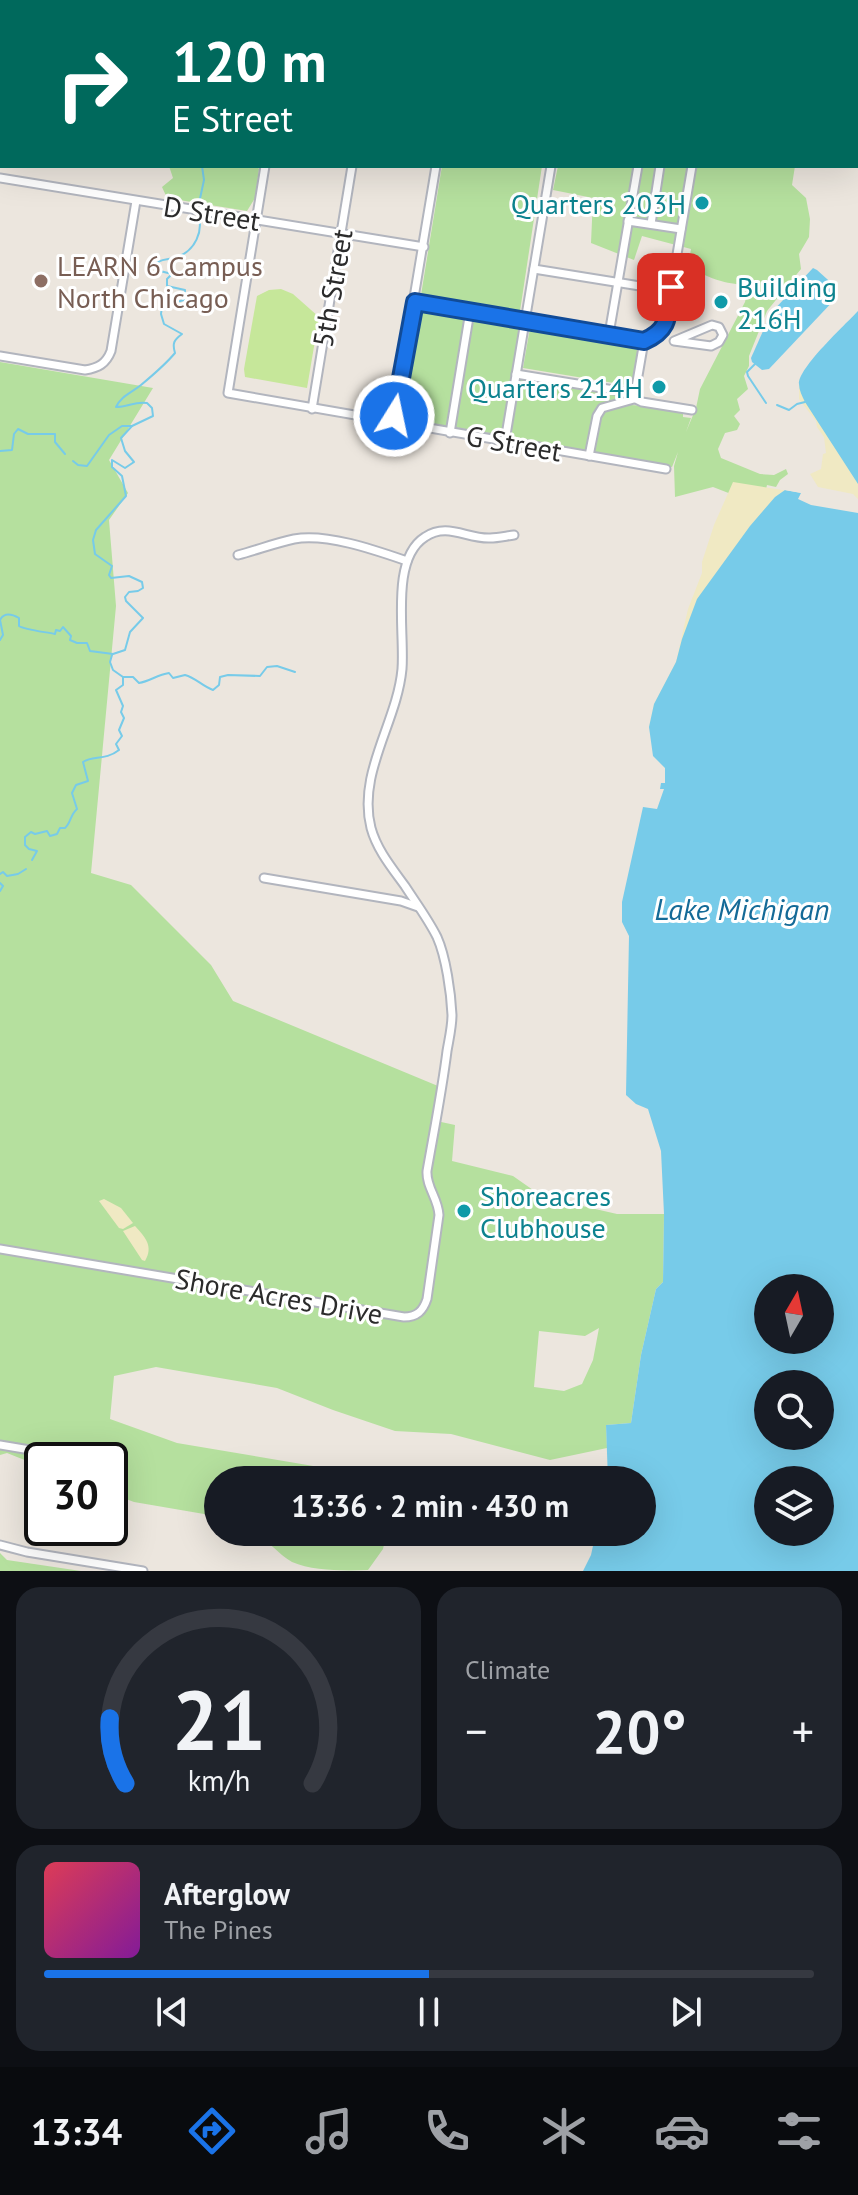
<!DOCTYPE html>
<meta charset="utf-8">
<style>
:root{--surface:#171b24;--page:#20242c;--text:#f1f3f6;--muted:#9ea1a6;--line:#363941;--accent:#1a73e8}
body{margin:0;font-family:"PT Sans",sans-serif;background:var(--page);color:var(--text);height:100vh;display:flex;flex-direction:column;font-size:30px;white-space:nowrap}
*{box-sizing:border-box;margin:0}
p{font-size:26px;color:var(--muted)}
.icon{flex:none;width:44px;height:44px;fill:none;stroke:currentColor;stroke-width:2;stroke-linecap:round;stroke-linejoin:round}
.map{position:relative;height:1571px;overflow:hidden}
.side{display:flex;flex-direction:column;gap:16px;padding:16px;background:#0d0f14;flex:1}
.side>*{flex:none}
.banner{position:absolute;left:0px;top:0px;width:858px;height:168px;box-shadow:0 8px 32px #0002;background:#00695c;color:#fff;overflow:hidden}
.needle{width:52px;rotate:9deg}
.tools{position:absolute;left:754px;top:1274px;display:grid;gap:16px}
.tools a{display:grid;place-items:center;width:80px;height:80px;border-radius:50%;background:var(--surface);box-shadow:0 8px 32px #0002;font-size:40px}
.speed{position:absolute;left:24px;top:1442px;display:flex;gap:16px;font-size:40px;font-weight:700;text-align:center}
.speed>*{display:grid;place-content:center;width:104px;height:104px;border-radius:50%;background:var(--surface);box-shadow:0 8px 32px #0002;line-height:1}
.speed .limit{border:4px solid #111;border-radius:12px;background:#fff;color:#111}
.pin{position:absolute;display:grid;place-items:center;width:68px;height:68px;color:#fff;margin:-34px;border-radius:16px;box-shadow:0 4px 12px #0006}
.me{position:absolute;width:88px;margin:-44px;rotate:10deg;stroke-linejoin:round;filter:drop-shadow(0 0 6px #0008)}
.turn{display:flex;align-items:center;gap:28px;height:168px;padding:0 40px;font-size:36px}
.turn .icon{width:104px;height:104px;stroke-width:2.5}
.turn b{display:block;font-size:56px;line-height:68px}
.big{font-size:60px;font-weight:800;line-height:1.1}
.side .widget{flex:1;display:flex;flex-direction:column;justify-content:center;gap:12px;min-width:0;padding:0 28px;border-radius:24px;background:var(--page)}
.side .dial{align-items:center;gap:0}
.dial svg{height:208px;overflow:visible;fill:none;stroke:var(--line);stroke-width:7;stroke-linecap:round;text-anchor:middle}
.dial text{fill:var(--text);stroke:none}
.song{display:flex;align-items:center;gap:24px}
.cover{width:96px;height:96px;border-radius:12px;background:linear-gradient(135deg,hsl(350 70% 55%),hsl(290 70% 35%))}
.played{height:8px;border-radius:4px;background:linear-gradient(90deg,var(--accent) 50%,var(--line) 50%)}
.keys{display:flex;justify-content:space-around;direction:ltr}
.heat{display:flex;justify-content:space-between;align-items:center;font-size:44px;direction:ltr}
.side .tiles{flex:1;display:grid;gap:16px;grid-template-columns:1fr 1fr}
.widget:last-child{grid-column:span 2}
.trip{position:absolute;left:204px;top:1466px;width:452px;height:80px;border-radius:40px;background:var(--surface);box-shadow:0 8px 32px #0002;font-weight:800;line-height:80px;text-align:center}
.menu{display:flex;height:128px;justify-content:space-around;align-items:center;background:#090b0e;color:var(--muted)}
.menu .icon{width:56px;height:56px}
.menu .current{color:var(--accent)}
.menu b{font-size:36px;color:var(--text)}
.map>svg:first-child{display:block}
.green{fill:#b5e09e;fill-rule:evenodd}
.sand{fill:#f0e9c3}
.pitch{fill:#c6e79a}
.water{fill:#77cbe9;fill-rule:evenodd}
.pier{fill:#ece6de}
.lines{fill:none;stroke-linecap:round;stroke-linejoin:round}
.stream{stroke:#77cbe9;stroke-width:2}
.minor-casing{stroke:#b2b5be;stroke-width:11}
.minor{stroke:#fff;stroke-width:7}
.route-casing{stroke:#114b97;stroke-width:20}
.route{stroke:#1a73e8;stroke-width:14}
.culture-dot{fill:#0f9aa8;stroke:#fff;stroke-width:3}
.education-dot{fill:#8d6e63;stroke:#fff;stroke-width:3}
.labels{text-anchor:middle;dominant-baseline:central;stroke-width:6;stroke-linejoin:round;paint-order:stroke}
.culture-label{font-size:28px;fill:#0d838f;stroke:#fff;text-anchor:end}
.street-label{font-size:28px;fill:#2b2b2b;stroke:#fff}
.education-label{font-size:28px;fill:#785e54;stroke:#fff;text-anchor:start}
.water-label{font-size:30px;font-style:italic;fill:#146a97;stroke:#fff}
</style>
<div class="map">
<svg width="858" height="1571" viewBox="0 0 858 1571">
<rect width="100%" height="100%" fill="#ece6de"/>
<g class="green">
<path d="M 169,166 L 257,166 L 259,169 L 255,198 L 247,211 L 167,198 L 162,187 L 173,178 Z"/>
<path d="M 442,166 L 542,166 L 520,311 L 517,313 L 421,295 Z"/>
<path d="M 558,166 L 795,166 L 792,185 L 806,198 L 810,219 L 809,237 L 799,254 L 801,269 L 767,311 L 749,356 L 749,366 L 744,376 L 748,389 L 737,399 L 740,410 L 734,416 L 740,424 L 737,430 L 725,433 L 718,449 L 721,458 L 760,474 L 774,475 L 786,469 L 788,474 L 780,480 L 776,487 L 767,485 L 762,506 L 713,487 L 675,497 L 674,466 L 678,452 L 672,467 L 593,453 C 595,442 594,426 599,416 C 609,395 665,410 683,413 L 683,417 L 691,418 L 686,432 L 696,408 L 700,389 L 745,302 L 748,288 C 739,283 730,284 721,281 C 709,278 699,272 688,266 L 691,249 L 642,236 L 634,260 L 591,243 L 593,198 L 553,190 Z"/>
<path d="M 417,307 L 465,315 L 447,427 L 398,418 Z"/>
<path d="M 473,315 L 520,323 L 501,435 L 454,427 Z"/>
<path d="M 530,328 L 639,346 L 632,386 L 523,368 Z"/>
<path d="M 0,362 L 153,388 L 109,460 L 128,493 L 109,520 L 116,606 L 91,873 L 131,885 L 211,965 L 233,1001 L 438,1086 L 432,1120 L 455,1125 L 452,1161 L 513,1176 L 543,1197 L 617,1214 L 664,1214 L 663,1282 L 656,1289 L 641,1355 L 631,1423 L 606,1425 L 607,1448 L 550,1460 L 451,1434 L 395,1431 L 333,1410 L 277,1388 L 156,1367 L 114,1376 L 110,1419 L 177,1443 L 331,1469 L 362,1480 L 218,1480 L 218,1519 L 204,1514 L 134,1502 L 110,1493 L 110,1460 L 42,1460 L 42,1467 L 7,1453 L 0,1455 ZM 599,1328 L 593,1360 L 582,1384 L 564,1391 L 534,1387 L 539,1331 L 585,1336 Z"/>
<path d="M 518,378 L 616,394 L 615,401 L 601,404 L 594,413 L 587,452 L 507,439 Z"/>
<path d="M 250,1532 L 387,1532 L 383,1549 L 368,1570 C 344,1571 313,1571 292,1562 C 277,1553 267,1538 250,1532 Z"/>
<path d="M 0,1553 L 7,1560 L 81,1571 L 0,1571 Z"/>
</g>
<g class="sand">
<path d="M 799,379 L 858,438 L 858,499 L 853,494 L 818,487 L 810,474 L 821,469 L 823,454 L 826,453 L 824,437 L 817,427 L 816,421 L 799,399 Z"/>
<path d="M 733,482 L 801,493 L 649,727 L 654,704 L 676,662 L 688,609 L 702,573 L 702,562 L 714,525 Z"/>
<path d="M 104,1199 L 121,1208 L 133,1223 L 123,1229 L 119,1228 L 99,1201 Z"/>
<path d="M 135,1226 C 145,1237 154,1246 145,1261 L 142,1260 L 123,1231 Z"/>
</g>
<path class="pitch" d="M 281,289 L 293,294 L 319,317 L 307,388 L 245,377 L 244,369 L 257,296 L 269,290 Z"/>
<g class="water">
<path d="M 813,268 L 817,270 L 837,288 L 837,297 L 769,369 L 762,370 L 752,362 L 751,358 L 771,313 Z"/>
<path d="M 858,311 L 858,484 L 805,402 C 802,396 799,390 799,384 C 798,368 846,324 858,311 Z"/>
<path d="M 785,490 L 858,503 L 858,1571 L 583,1571 L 591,1555 L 596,1532 L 642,1532 L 642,1480 L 608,1480 L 606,1425 L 631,1423 L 641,1355 L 656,1289 L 663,1282 L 664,1214 L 661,1151 L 648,1109 L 636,1104 L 626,1095 L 629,936 L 622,922 L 622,902 L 643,807 L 657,809 L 664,789 L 660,789 L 661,783 L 665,783 L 665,768 L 653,756 L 649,727 L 654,704 L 676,662 L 682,639 L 697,599 L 750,526 L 775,497 ZM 768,1288 L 820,1288 L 820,1340 L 768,1340 ZM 768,1384 L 820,1384 L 820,1436 L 768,1436 ZM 768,1480 L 820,1480 L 820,1532 L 768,1532 Z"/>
</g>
<path class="pier" d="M 781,488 L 858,500 L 858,513 L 811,505 L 798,499 L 801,493 L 779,489 Z"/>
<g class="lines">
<g class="stream">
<path d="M 198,0 L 198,2"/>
<path d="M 0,114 L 2,114"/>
<path d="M 198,208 L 204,180 L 202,166"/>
<path d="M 755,364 L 747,372 L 748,376 L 766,403"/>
<path d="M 777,405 L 789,410 L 797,404 L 805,402"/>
<path d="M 0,451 L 12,450 L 14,434 L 18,429 L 28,434 L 55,434 L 55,442 L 65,454"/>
<path d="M 73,461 L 78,465 L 87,466 L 109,435 L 122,426 L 132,426 L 153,416 L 152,408 L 147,403 C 135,401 128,407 116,407 C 121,396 131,393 141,385 C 153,375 165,365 175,353 C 172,343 174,340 182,334 L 164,324 L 161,314 L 162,306 L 184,300 L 185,290 L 167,286 L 167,279 L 172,274 L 156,270 L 158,262 C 165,258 170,260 177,257 C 195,251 204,231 198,214"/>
<path d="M 0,640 L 3,635 L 0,620 C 4,612 12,614 19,618 L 19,626 C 25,630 46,632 55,634 L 56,630 L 60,631 L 63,627 L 71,636 L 70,640 L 77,643 L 87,643 L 90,651 L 113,654 L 125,650 L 130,632 L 143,618 L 126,601 L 125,597 L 129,592 L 138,591 L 143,588 L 142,582 L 129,576 L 111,578 L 109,575 L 112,566 L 95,554 L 93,540 L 96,530 L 126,496 L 122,476 L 112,467 L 112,460 L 125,468 L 134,462 L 125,451 L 121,438 L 132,426"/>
<path d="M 123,677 L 133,677 L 139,683 C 150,681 157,675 169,673 L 173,678 L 185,675 C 196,678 202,686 213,690 L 219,685 L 220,677 L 228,675 L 260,676 L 267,667 L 277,666 L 295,672"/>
<path d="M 32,860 L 37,851 L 29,849 L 25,845 L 25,837 L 31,832 L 35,834 L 47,831 L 50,836 L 57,834 L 60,828 L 65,828 C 71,823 70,815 77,809 L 72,793 L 76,785 L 88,781 L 83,762 C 93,755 105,761 119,750 L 116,744 L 122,736 L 119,730 L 124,718 L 121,712 L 123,706 L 116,690 L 123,685 L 123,677 L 113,670 L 110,662 L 112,655"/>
<path d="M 0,874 L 3,872 L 7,876 L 18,874 L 26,869"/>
<path d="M 0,883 L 3,886 L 0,891"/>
</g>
<g class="minor-casing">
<g id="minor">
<path d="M 38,0 L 49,2"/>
<path d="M 777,0 L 782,2"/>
<path d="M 788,0 L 791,2"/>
<path d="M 28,2 L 29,0"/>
<path d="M 420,2 L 420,0"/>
<path d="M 856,44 L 858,44"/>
<path d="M 0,82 L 2,82"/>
<path d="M 265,166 L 228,393 L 666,469"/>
<path d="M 0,178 L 424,247"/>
<path d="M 628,221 L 681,229"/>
<path d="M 651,224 L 660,166"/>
<path d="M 534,269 L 671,291"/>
<path d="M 415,302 L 644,341 L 658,334 L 665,325"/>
<path d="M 665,325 L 692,166"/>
<path d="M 712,325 L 719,327 L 723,335 L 719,342 L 711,346 L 674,341 Z"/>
<path d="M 609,334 L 638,166"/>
<path d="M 0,356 L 85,370 C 98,368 106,364 111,351 L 136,201"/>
<path d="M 516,374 L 620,391 L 642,402 L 692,410"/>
<path d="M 312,409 L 352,166"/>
<path d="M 393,423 L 436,166"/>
<path d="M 450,433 L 470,311"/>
<path d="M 505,441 L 551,166"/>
<path d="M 589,456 L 597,416 L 602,408 L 634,399 L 644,341"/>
<path d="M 238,555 C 257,550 275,543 294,539 C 327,533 375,550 407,561"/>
<path d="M 264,878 L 401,901 L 418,907"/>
<path d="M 0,1249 L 404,1317 C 417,1317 423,1311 427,1299 L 439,1215 C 438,1198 426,1187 427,1171 C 434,1131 442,1091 447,1051 C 449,1039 452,1027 452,1015 C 451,993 446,957 437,937 C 428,919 416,903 405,886 C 392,868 377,850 371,828 C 357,773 397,723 402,669 C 405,632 390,559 425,537 C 447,522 467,539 490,538 C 498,538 506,536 514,535"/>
<path d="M 0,1445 L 54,1454"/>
<path d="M 0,1545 L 27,1552 L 143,1571"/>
</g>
</g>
<use href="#minor" class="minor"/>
</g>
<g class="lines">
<g class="route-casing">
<path id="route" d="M 394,416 L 415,302 L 644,341 C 672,329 667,313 671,287"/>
</g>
<use href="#route" class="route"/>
</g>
<g class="culture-dot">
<circle cx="702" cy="203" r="8"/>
<circle cx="721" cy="302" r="8"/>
<circle cx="659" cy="387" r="8"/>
<circle cx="464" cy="1211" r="8"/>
</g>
<circle class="education-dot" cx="41" cy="281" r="8"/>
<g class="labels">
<g class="culture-label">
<text x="686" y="203">Quarters 203H</text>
<text x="737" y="286" text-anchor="start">Building<tspan x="737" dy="32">216H</tspan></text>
<text x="643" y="387">Quarters 214H</text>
<text x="480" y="1195" text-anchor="start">Shoreacres<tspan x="480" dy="32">Clubhouse</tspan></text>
</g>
<g class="street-label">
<text transform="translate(212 213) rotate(9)">D Street</text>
<text transform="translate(332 288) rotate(-80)">5th Street</text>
<text transform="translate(514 443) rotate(10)">G Street</text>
<text transform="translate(279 1296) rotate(10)">Shore Acres Drive</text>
</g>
<g class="education-label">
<text x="57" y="265">LEARN 6 Campus<tspan x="57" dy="32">North Chicago</tspan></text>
</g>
<g class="water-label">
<text x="742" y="908">Lake Michigan</text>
</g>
</g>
</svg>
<div class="tools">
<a><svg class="needle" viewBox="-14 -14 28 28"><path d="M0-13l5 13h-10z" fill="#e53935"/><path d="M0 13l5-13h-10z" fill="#9ea1a6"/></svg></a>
<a><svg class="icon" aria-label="search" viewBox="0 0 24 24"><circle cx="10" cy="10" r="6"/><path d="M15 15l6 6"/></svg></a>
<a><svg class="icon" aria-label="layers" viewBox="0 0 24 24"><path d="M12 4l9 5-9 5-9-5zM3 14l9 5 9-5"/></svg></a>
</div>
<div class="speed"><div class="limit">30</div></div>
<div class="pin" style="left:671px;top:287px;background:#d93025"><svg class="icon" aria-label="arrive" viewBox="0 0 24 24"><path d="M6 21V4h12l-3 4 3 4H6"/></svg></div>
<svg class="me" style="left:394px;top:416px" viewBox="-20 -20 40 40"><circle r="17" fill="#1a73e8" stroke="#fff" stroke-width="3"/><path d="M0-11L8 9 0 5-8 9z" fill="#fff"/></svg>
<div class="trip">13:36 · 2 min · 430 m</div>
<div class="banner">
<div class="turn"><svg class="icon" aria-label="right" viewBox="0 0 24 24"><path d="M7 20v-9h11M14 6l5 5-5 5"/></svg><div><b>120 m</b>E Street</div></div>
</div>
</div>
<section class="side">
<div class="tiles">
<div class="widget dial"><svg viewBox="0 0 100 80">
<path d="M14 69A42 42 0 1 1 86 69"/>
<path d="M14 69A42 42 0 0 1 8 44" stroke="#1a73e8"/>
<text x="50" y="56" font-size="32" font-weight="700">21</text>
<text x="50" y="72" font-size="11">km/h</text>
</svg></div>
<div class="widget"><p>Climate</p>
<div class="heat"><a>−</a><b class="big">20°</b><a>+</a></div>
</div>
<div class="widget">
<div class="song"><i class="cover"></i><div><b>Afterglow</b><p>The Pines</p></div></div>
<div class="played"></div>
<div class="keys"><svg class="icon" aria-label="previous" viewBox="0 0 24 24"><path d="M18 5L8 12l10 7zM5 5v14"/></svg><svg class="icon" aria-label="pause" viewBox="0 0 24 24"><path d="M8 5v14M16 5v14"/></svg><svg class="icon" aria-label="next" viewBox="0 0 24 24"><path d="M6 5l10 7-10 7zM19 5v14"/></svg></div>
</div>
</div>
</section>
<nav class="menu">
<b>13:34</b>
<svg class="icon current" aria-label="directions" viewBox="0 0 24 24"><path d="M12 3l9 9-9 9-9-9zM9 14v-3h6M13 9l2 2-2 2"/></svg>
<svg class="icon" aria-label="music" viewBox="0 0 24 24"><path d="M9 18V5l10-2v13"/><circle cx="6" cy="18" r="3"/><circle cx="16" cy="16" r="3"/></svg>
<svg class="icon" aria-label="phone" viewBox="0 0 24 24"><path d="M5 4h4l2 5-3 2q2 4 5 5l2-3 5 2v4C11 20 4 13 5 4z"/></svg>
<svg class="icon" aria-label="climate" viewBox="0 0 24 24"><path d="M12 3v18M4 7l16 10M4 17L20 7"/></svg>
<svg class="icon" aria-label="car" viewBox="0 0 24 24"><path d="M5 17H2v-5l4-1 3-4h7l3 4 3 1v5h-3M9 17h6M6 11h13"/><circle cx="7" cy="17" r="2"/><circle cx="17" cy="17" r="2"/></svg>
<svg class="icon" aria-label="filters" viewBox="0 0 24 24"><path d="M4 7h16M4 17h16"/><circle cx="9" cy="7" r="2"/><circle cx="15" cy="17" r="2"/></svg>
</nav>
